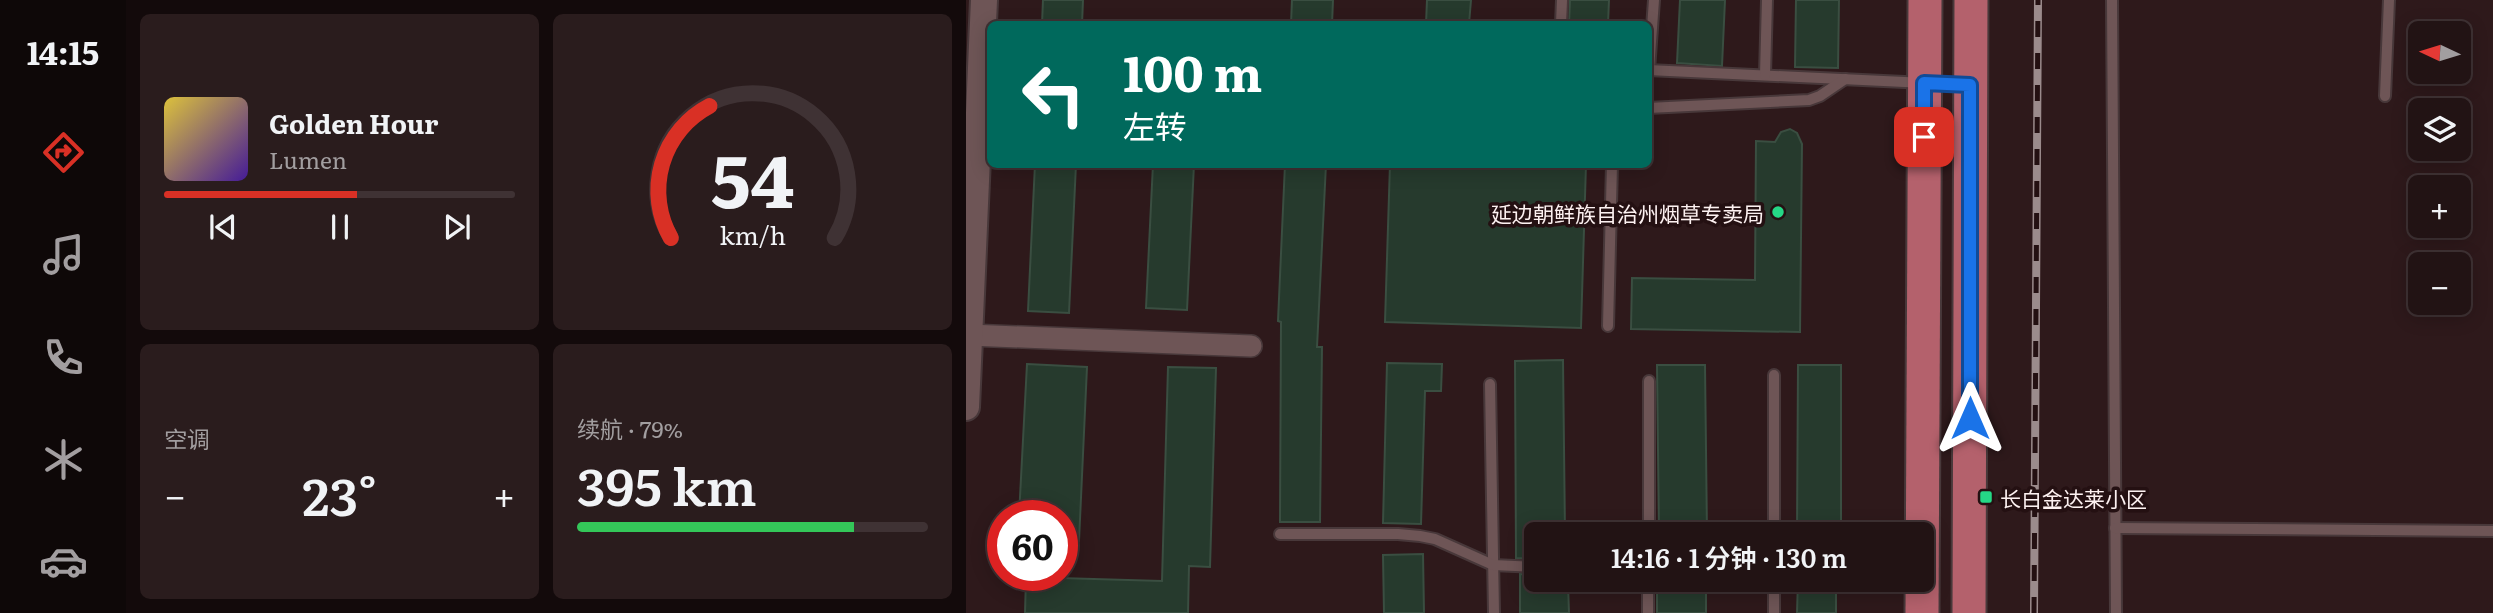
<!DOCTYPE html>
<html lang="zh">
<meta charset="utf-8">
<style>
:root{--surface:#221314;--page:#2a1c1d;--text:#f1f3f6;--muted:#a29ea0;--line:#3f3234;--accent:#d93025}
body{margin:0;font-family:Literata,"Noto Sans SC",serif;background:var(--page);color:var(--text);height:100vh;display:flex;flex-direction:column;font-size:26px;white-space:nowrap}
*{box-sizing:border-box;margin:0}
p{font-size:23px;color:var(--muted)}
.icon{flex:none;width:38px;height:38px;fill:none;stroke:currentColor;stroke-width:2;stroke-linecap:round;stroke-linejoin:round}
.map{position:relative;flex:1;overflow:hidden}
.side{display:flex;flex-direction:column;gap:14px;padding:14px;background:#130a0b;width:840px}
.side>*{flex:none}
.banner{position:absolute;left:21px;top:21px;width:665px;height:147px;border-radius:10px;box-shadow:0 4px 18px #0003,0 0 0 2px var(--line);background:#00695c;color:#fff;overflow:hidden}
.needle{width:46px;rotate:274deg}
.controls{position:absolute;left:1442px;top:21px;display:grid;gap:14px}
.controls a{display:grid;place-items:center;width:63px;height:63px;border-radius:10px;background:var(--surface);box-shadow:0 4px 18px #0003,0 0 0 2px var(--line);font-size:35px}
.speed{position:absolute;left:21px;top:500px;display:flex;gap:14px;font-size:35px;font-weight:700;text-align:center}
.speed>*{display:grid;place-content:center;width:91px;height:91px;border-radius:50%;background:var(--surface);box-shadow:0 4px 18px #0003,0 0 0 2px var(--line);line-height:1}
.speed .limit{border:10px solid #d22;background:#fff;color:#111}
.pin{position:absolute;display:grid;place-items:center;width:60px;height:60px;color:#fff;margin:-30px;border-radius:14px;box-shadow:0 4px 10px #0006}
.me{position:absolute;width:77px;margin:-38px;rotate:0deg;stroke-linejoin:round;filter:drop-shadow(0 0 5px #0008)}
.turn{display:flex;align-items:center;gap:24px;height:147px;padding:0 21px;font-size:32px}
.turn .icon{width:91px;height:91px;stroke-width:2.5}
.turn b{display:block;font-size:49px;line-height:60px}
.big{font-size:52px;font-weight:600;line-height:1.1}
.side .card{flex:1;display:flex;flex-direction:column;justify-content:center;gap:10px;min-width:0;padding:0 24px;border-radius:10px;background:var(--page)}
.side .dial{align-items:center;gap:0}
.dial svg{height:182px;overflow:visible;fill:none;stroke:var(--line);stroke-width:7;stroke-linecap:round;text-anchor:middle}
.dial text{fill:var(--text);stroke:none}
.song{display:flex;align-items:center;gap:21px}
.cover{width:84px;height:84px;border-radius:10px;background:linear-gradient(135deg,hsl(50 70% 55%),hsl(260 70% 35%))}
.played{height:7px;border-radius:4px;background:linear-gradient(90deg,var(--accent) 55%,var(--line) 55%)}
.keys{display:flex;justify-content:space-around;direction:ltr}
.heat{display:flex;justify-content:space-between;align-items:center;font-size:38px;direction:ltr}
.charge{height:10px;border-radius:5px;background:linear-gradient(90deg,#34c759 79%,var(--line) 0)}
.side .tiles{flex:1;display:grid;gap:14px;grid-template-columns:repeat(2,1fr)}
.trip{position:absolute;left:558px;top:522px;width:410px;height:70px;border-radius:10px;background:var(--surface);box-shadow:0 4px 18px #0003,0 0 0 2px var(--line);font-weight:600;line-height:70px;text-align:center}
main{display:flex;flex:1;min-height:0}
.menu{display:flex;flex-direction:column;width:126px;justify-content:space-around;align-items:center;background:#0e0808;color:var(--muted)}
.menu .icon{width:49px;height:49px}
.menu .current{color:var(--accent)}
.menu b{font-size:32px;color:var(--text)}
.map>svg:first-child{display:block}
.building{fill:#263a2d;stroke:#3a4e41;stroke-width:2}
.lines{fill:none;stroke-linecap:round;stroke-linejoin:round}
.service-casing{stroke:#48383a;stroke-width:14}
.minor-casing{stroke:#48383a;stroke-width:24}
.tertiary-casing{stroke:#48383a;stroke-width:30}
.primary-casing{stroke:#48383a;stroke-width:37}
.service{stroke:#6e5556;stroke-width:10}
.minor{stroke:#6e5556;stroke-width:21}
.tertiary{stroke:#6e5556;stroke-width:26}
.primary{stroke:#b4616c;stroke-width:33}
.rail-casing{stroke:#9b8b8c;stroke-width:8}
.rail{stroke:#241012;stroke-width:5;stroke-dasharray:16;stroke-linecap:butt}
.route-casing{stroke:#114b97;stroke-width:18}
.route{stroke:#1a73e8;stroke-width:12}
.poi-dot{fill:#25d886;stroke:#241012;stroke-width:2.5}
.labels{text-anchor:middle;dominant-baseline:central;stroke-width:7;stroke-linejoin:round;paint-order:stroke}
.poi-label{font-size:21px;fill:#fdf1f1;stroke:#241012;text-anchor:end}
</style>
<main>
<nav class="menu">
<b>14:15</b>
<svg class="icon current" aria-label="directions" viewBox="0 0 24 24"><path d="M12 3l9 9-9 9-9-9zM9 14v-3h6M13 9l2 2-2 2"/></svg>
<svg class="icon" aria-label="music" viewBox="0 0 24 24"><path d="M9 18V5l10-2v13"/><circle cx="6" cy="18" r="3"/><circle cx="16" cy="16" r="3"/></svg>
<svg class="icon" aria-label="phone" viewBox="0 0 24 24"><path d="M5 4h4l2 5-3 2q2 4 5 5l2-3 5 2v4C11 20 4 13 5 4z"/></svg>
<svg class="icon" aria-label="climate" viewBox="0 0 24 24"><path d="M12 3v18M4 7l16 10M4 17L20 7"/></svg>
<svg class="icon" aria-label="car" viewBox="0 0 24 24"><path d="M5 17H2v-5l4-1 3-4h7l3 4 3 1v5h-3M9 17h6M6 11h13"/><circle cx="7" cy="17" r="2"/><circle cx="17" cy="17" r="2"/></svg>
</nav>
<section class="side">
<div class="tiles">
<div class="card">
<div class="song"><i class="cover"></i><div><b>Golden Hour</b><p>Lumen</p></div></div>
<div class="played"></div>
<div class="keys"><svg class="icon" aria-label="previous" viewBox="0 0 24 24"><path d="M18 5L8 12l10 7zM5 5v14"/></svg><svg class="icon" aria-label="pause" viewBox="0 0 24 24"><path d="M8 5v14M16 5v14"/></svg><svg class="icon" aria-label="next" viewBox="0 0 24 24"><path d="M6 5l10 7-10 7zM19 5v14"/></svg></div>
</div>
<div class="card dial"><svg viewBox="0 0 100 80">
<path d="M14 69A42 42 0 1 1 86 69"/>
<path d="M14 69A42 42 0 0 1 31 11" stroke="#d93025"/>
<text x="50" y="56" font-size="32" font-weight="700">54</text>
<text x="50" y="72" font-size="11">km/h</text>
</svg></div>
<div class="card"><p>空调</p>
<div class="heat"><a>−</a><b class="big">23°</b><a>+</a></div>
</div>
<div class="card"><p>续航 · 79%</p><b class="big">395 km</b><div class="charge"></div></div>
</div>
</section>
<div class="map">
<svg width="1527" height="613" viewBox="0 0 1527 613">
<rect width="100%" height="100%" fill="#2e191b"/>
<g class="building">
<path d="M 77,0 L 117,0 L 116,24 L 76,24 Z"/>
<path d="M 326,0 L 367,0 L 366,24 L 325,24 Z"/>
<path d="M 461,0 L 505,0 L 503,24 L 460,24 Z"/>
<path d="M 604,0 L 643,0 L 642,24 L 603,24 Z"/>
<path d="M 714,0 L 759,0 L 756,66 L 711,63 Z"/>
<path d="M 830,0 L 873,0 L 872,68 L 829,67 Z"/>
<path d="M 824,129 L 831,133 L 836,144 L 834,332 L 665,329 L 666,278 L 789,280 L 790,141 L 809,142 L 815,132 Z"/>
<path d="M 69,164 L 110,164 L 103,313 L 62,311 Z"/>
<path d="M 187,164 L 228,164 L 221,310 L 180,308 Z"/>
<path d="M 319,164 L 360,164 L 351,347 L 356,347 L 354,522 L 314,522 L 315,322 L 312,321 Z"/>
<path d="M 424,164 L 620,164 L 615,328 L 419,322 Z"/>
<path d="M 597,360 L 599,534 L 570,534 L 570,559 L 550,558 L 549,361 Z"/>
<path d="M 421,363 L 476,364 L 475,391 L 459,391 L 455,524 L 417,523 Z"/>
<path d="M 61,364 L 121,367 L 113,541 L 96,540 L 96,516 L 53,516 Z"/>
<path d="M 691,365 L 739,365 L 741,534 L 693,534 Z"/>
<path d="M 832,365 L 875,365 L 875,534 L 831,534 Z"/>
<path d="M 202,367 L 250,368 L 244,567 L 223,566 L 222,613 L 59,613 L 60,577 L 196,581 Z"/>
<path d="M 457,554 L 458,613 L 418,613 L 417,555 Z"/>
<path d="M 554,574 L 570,575 L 570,585 L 602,584 L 603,613 L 554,613 Z"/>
<path d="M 832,579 L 870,579 L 870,613 L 831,613 Z"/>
<path d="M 740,582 L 740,613 L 691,613 L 691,583 Z"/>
</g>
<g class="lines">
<g class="service-casing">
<g id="service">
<path d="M 1146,0 L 1150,613"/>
<path d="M 595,24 L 596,0"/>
<path d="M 682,70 L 1002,85"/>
<path d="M 683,70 L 688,0"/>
<path d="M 799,75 L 801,0"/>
<path d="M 1419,96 L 1423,0"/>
<path d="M 682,108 L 843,100 L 854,96 L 879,79"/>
<path d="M 642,326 L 646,164"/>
<path d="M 524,384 L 528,613"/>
<path d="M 1149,528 L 1527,531"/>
<path d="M 314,534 L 432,534 L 454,536 L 469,539 L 527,565 L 570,567"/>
<path d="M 683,534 L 683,381"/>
<path d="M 808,534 L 808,375"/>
<path d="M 682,613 L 682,579"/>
<path d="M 808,613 L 808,579"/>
</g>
</g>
<g class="minor-casing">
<path id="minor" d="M 3,335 L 285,346"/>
</g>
<g class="tertiary-casing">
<path id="tertiary" d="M 0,407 L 18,0"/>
</g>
<g class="primary-casing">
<g id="primary">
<path d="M 956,613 L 959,0"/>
<path d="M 1003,613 L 1005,0"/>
</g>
</g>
<use href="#service" class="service"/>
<use href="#minor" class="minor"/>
<use href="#tertiary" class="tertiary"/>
<use href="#primary" class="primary"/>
<g class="rail-casing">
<path id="rail" d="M 1068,613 L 1072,0"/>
</g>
<use href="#rail" class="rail"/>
</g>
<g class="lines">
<g class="route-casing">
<path id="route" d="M 958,137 L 958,83 L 1004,85 L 1004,418"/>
</g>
<use href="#route" class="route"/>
</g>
<g class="poi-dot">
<circle cx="812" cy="212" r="7"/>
<rect x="1013" y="490" width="14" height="14" rx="3.5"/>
</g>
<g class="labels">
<g class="poi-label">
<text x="798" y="212">延边朝鲜族自治州烟草专卖局</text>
<text x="1034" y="497" text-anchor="start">长白金达莱小区</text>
</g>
</g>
</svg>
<div class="controls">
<a><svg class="needle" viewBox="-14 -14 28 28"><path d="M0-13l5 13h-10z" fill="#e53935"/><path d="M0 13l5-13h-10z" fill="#a29ea0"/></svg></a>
<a><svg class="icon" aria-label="layers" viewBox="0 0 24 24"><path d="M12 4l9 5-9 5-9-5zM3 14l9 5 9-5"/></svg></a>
<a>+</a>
<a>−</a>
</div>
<div class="speed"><div class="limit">60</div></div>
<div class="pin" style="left:958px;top:137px;background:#d93025"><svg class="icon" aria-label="arrive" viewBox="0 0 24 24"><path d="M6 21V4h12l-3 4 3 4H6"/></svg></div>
<svg class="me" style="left:1004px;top:418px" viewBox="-20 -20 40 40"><path d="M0-17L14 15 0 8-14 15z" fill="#1a73e8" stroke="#fff" stroke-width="4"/></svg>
<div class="trip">14:16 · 1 分钟 · 130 m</div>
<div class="banner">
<div class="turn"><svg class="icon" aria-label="left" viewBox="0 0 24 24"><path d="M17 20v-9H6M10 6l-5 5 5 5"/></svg><div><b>100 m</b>左转</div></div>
</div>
</div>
</main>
